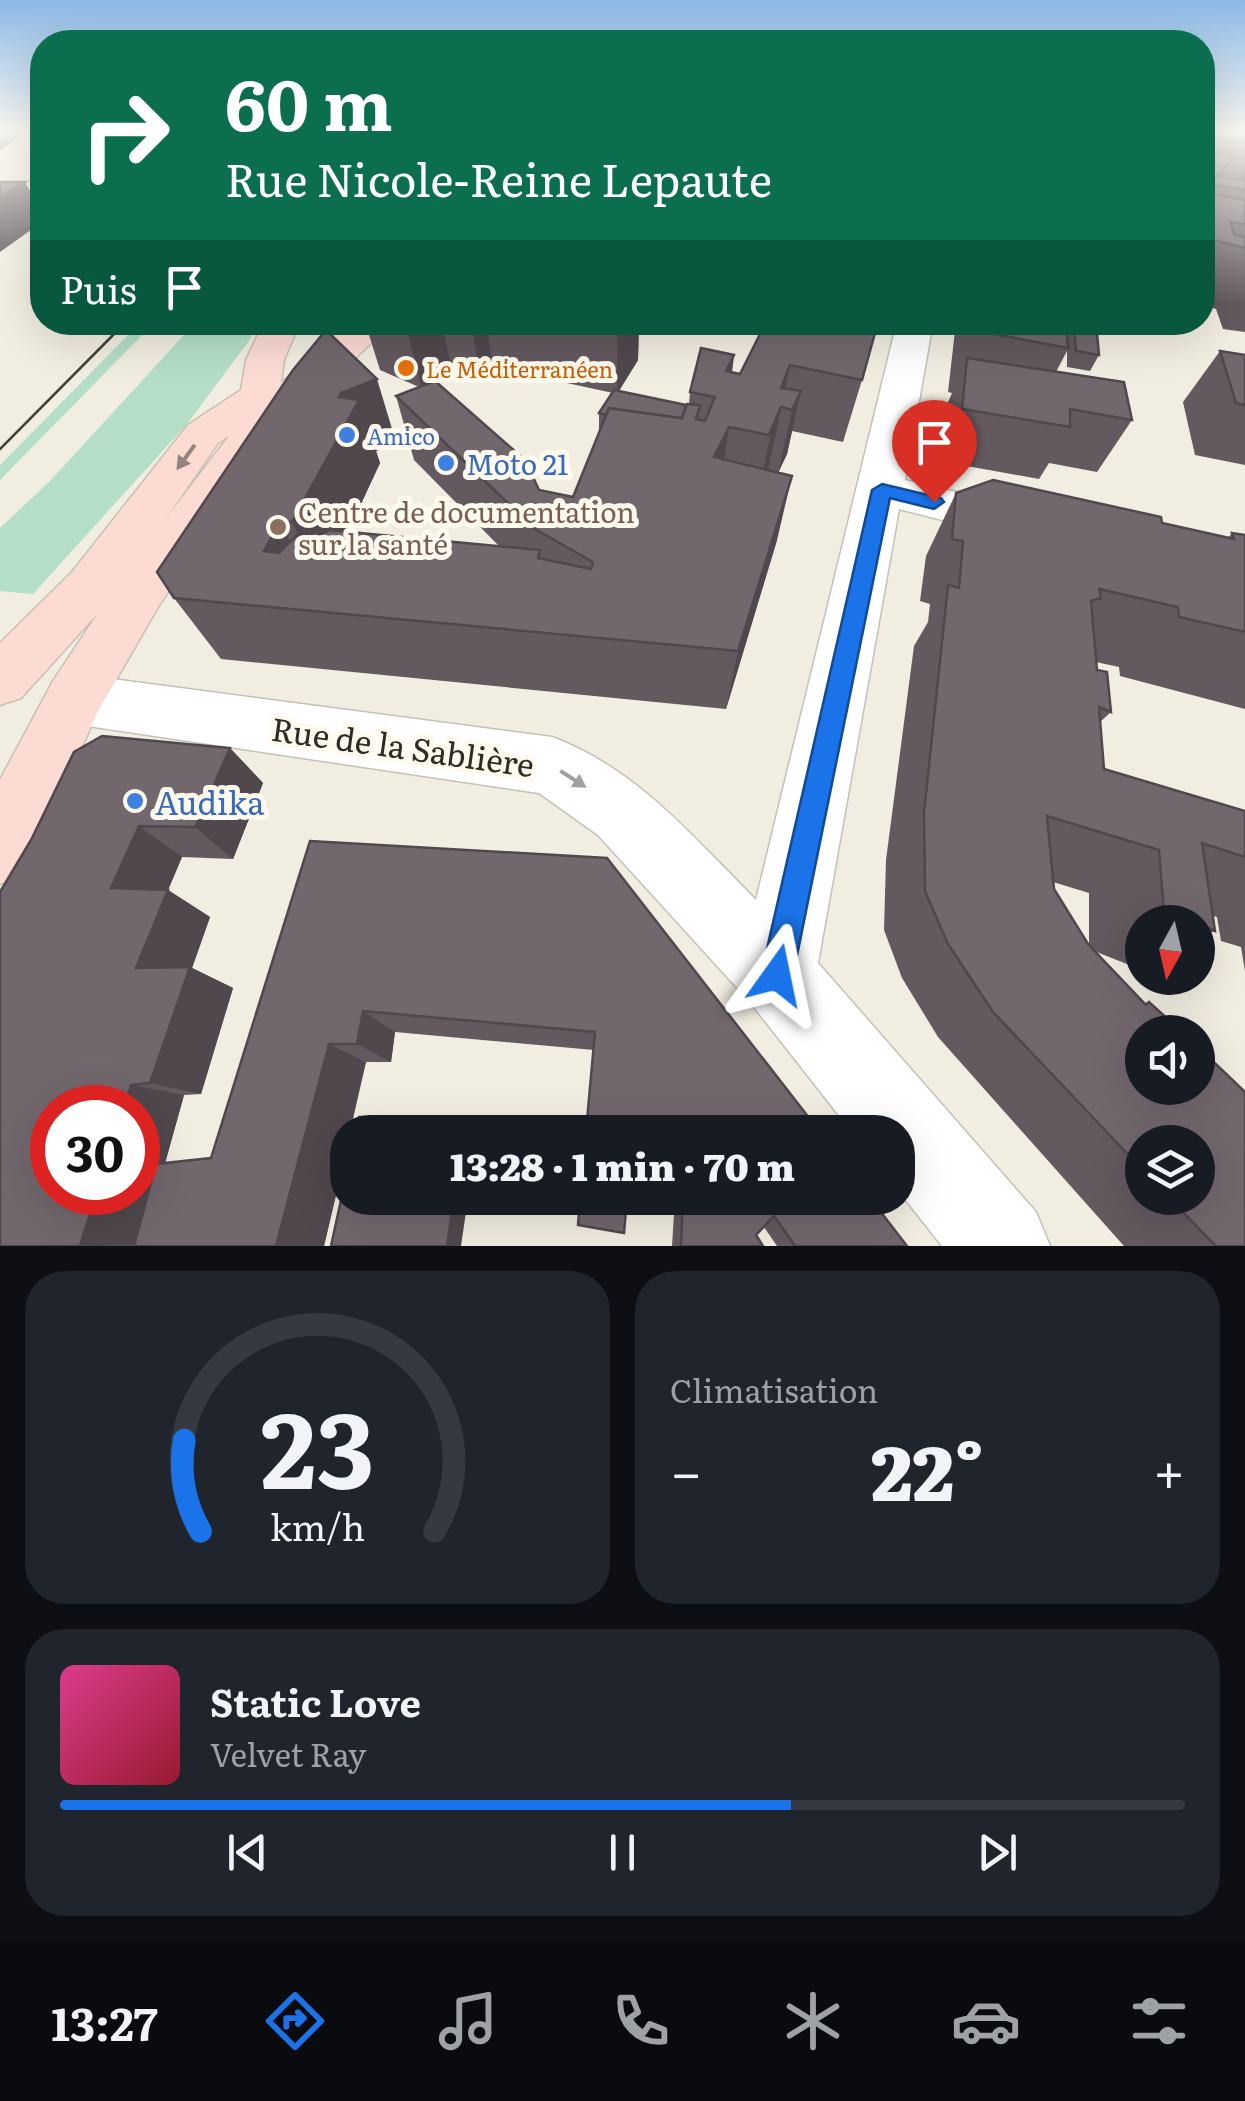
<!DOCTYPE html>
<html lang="fr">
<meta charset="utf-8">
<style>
:root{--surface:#171b24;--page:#20242c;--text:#f1f3f6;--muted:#9ea1a6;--line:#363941;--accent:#1a73e8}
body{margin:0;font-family:Literata,serif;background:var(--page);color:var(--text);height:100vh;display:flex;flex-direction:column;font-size:38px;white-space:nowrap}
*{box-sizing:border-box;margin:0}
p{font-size:32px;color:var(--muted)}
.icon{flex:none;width:55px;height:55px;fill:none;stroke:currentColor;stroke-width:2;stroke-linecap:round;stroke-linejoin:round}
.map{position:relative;height:1246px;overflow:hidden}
.drawer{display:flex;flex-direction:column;gap:25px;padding:25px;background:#0d0f14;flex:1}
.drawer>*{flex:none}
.banner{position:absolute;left:30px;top:30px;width:1185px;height:305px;border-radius:40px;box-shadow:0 10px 40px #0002;background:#0b6e4f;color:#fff;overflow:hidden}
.needle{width:65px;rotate:188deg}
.buttons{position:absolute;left:1125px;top:905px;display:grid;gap:20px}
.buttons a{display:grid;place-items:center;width:90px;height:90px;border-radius:50%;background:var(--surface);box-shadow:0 10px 40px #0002;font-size:50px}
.speed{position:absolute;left:30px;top:1085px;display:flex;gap:20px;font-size:50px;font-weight:700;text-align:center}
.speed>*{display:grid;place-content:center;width:130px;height:130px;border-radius:50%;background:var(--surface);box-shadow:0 10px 40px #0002;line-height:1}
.speed .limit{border:15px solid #d22;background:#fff;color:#111}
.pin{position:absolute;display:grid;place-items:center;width:85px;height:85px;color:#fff;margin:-102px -42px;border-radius:50% 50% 50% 0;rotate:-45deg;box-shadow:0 0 10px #0007}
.pin .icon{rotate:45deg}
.me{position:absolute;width:110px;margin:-55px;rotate:12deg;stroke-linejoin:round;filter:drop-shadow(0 0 8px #0008)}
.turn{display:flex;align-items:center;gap:35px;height:210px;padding:0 30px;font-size:45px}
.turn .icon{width:130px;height:130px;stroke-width:2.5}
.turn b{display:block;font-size:70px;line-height:85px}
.then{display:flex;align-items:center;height:95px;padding:0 30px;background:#0003;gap:20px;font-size:38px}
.big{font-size:75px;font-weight:800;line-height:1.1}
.drawer .card{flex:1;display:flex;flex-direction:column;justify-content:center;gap:15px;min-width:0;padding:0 35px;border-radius:40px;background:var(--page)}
.drawer .dial{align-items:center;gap:0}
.dial svg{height:260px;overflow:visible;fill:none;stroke:var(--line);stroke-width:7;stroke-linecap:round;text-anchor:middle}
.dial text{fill:var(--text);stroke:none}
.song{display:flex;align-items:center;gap:30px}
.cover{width:120px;height:120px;border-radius:15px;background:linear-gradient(135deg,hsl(330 70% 55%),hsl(350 70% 35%))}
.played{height:10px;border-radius:5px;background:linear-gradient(90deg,var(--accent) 65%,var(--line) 65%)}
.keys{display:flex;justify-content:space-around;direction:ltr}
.heat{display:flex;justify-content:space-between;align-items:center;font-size:55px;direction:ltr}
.drawer .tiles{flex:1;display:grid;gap:25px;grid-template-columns:1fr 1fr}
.card:last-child{grid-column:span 2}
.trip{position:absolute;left:330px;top:1115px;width:585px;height:100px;border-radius:40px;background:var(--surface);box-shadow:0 10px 40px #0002;font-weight:800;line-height:100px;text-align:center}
.tabs{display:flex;height:160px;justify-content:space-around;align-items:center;background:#090b0e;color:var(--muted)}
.tabs .icon{width:70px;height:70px}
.tabs .current{color:var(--accent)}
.tabs b{font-size:45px;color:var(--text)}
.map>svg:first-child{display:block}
.green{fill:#b4dec7}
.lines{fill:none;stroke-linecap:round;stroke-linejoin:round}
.street-casing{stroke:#c5c1b5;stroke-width:3}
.secondary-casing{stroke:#c5c1b5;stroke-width:3}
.street{fill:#fff;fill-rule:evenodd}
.secondary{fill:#fcdbd3;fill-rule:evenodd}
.tram{stroke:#43413b;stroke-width:2.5}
.wall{fill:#63595f;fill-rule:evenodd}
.shaded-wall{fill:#50484d}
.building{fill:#73676e;stroke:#50484d;stroke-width:2.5}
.oneway{fill:#94847d}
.oneway2{fill:#a0a09e}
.route{fill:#1a73e8;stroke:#114b97;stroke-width:2.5}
.food-dot{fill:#e8710a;stroke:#fefaed;stroke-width:4}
.shop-dot{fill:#3f7fe0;stroke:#fefaed;stroke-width:4}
.education-dot{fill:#8d6e63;stroke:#fefaed;stroke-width:4}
.labels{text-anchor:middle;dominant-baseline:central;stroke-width:10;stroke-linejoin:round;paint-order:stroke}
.far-food-label{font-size:22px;fill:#c56008;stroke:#fefaed;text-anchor:start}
.far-shop-label{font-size:22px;fill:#366cbe;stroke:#fefaed;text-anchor:start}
.shop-label{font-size:28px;fill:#366cbe;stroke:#fefaed;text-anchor:start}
.education-label{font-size:28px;fill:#785e54;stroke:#fefaed;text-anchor:start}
.near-street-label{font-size:32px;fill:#2d2c27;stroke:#fefaed}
.near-shop-label{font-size:32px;fill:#366cbe;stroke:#fefaed;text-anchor:start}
</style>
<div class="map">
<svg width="1245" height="1246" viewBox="0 0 1245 1246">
<rect width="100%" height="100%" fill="#f1ede0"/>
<g class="green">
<path d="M 140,323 L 154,323 L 0,480 L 0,465 Z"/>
<path d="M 195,323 L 251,323 L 251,338 L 187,424 L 33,594 L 0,591 L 0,528 L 50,481 Z"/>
</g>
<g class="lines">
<g class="street-casing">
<path id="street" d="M 897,322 L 933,322 L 905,480 L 1042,512 L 1049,524 L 1042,536 L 1025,541 L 899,509 L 818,963 L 1036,1212 L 1050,1246 L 942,1246 L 898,1190 L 898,1132 L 852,1132 L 750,1002 L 598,835 L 539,793 L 74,724 L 53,717 L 44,699 L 53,681 L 74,674 L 552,737 C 636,768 694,838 756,900 Z"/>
</g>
<g class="secondary-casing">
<path id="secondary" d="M 264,322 L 300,322 L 284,360 L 281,383 L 350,322 L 393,322 L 271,439 L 158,607 L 98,711 L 25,874 L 0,884 L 0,780 L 53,681 L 98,613 L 21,698 L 0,705 L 0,643 L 72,572 L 188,425 L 241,390 L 246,360 ZM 229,436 L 165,520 L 218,443 Z"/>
</g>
<use href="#street" class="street"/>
<use href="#secondary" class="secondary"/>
<path class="tram" d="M 0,449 L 126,322"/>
</g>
<g class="wall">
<path d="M 32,131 L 42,131 L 42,150 Z"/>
<path d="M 1202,131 L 1245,131 L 1245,332 L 1223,329 L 1216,309 L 1202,305 Z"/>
<path d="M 365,322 L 639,322 L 638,360 L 619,391 L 686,405 L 689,404 L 690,392 L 734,355 L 732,372 L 740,374 L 766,322 L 862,380 L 843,442 L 792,431 L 787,454 L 778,473 L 777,540 L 726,709 L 221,659 L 174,598 L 293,370 L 396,442 L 376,451 L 380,463 L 348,532 L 499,546 L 414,460 L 396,396 L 419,387 L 380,370 ZM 451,367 L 480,378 L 493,367 L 613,393 L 599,413 L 599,432 L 573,497 L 539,490 L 429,383 Z"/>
<path d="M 956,322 L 1096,322 L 1099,355 L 1090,371 L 1067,367 L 1067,351 L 1056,372 L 1132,420 L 1097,472 L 1049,463 L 1039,479 L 939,461 L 945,409 L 952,393 L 948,392 Z"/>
<path d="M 1220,351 L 1245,355 L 1245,465 L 1195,455 L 1183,402 Z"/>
<path d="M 956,493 L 1162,523 L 1228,538 L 1232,533 L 1245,535 L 1245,709 L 1120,676 L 1119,667 L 1096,662 L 1097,670 L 1111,712 L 1100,722 L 1104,769 L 1245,811 L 1245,971 L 1241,947 L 1221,941 L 1217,917 L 1213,916 L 1215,931 L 1198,938 L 1198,922 L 1142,922 L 1142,962 L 1132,966 L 1094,951 L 1144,1003 L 1149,1002 L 1245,1246 L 1124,1246 L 938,1037 L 902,978 L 884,930 L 886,860 L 914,646 L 928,622 L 930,604 L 920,601 L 926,556 ZM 1053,882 L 1089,893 L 1089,945 L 1054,889 ZM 1142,1142 L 1198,1198 L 1142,1198 Z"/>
<path d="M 230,748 L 263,783 L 233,859 L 182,857 L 168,890 L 210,917 L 192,968 L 233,988 L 201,1094 L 184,1095 L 165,1163 L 211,1158 L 310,841 L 607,858 L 594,1050 L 395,1032 L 391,1062 L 366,1062 L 348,1132 L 348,1144 L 324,1246 L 0,1246 L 0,892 Z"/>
<path d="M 675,1198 L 870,1198 L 907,1246 L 777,1246 L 764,1227 L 756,1235 L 763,1246 L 672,1246 Z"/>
</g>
<g class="shaded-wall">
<path d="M 0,131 L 27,131 L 0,150 Z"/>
<path d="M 25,182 L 42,212 L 42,222 L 0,252 L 0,198 Z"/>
<path d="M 413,322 L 442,322 L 451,367 L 422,389 L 406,327 Z"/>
<path d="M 471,322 L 486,322 L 493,367 L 480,378 Z"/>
<path d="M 623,322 L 639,322 L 638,360 L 617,394 L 617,332 Z"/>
<path d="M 734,355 L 726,417 L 726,371 Z"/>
<path d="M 790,365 L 768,471 L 757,498 L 781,388 Z"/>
<path d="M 377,379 L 396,442 L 376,451 L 380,463 L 323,585 L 292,522 L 341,393 Z"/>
<path d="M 801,391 L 787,454 L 778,473 L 792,410 Z"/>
<path d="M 729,427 L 720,490 L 714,457 Z"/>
<path d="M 792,476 L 777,540 L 726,709 L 738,651 Z"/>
<path d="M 280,522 L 312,584 L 264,551 Z"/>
<path d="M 230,748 L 263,783 L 233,859 L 195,827 Z"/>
<path d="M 139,826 L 182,857 L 168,890 L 210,917 L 192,968 L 233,988 L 201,1094 L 150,1083 L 136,968 L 111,888 Z"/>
<path d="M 363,1011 L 395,1032 L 391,1062 L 357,1044 Z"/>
<path d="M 329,1044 L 366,1062 L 350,1132 L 348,1132 L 348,1144 L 324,1246 L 276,1246 Z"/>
<path d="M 131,1085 L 184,1095 L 142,1246 L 80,1246 L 97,1192 L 138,1192 L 138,1108 L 124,1108 Z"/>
<path d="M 465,1119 L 477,1124 L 476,1132 L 463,1132 Z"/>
<path d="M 454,1198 L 468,1198 L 461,1246 L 447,1246 Z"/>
</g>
<g class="building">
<path d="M 1202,131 L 1245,131 L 1245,142 L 1202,133 Z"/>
<path d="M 1202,151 L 1233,158 L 1221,171 L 1225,173 L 1212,176 L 1244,180 L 1243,172 L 1245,171 L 1245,190 L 1202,183 Z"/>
<path d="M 0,182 L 25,182 L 0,198 Z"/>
<path d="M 1202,192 L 1245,200 L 1245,225 L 1231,222 L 1234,235 L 1245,237 L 1245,248 L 1202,237 Z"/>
<path d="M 395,322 L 413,322 L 406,327 Z"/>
<path d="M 568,322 L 623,322 L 617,332 Z"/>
<path d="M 766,322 L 878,322 L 862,380 L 790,365 L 781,388 L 801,391 L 792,410 L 781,407 L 769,435 L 729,427 L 714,457 L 792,476 L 738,651 L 174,598 L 157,572 L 293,370 L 326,330 L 377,379 L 341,393 L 339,397 L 359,400 L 292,522 L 280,522 L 264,551 L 279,553 L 297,535 L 319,537 L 329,530 L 540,550 L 538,558 L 591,569 L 593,562 L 535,529 L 396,396 L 435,381 L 525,460 L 539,490 L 573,497 L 609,408 L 682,418 L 687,404 L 700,405 L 696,419 L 705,421 L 715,397 L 690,392 L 701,348 L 734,355 L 726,371 L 740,374 Z"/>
<path d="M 974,322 L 1066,322 L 1068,348 L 973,330 Z"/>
<path d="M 1066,322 L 1096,322 L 1099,355 L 1076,351 L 1074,327 L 1067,326 Z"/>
<path d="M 1220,351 L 1245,355 L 1245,405 L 1236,403 Z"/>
<path d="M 967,358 L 1124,382 L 1132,420 L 1070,409 L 1070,427 L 962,409 Z"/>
<path d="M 614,390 L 686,405 L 682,418 L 609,408 L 606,415 L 599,413 Z"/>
<path d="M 993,480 L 1161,517 L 1162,523 L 1234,539 L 1232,533 L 1245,535 L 1245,632 L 1179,617 L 1178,607 L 1099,589 L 1101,598 L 1091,601 L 1097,670 L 1107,672 L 1111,712 L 1099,707 L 1104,769 L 1245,811 L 1245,857 L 1202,843 L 1215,931 L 1198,924 L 1198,922 L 1193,922 L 1164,912 L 1159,850 L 1047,816 L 1054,889 L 1088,944 L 1146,1005 L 1149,1002 L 1182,1032 L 1142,1032 L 1142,1088 L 1198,1088 L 1198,1047 L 1245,1092 L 1245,1246 L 1216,1246 L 1169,1198 L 1198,1198 L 1198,1142 L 1142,1142 L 1142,1169 L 993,1012 L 948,944 L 925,891 L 924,813 L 948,585 L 959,588 L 963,541 L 952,539 L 956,493 Z"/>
<path d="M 102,736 L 230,748 L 195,827 L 139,826 L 111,888 L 168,890 L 136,968 L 190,967 L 150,1083 L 131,1085 L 124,1108 L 52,1108 L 52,1192 L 97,1192 L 80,1246 L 0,1246 L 0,892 L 31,840 L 74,752 Z"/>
<path d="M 310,841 L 607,858 L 820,1132 L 586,1132 L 595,1032 L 363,1011 L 357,1044 L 329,1044 L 276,1246 L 134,1246 L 156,1164 L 211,1158 Z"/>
<path d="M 359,1117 L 465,1119 L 463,1132 L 355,1132 Z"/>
<path d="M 348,1168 L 348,1198 L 454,1198 L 447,1246 L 331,1246 Z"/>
<path d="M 580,1198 L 627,1198 L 624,1233 L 578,1225 Z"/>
<path d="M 683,1198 L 870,1198 L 907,1246 L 795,1246 L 774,1216 L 756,1235 L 763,1246 L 681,1246 Z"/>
</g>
<defs><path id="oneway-solid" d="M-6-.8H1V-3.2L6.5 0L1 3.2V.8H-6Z" transform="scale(2.5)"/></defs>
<use class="oneway" href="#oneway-solid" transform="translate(186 457) rotate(126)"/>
<use class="oneway2" href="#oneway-solid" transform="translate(573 779) rotate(33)"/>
<linearGradient id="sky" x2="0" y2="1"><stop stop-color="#8bb8e5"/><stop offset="0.43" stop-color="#f9f7f1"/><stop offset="1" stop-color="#f9f7f1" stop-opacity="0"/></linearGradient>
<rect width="1245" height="305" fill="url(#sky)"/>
<path class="route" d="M 882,484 L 941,498 L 944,502 L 934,509 L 890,498 L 793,975 L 788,986 L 777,991 L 766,986 L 761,975 L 872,490 Z"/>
<circle class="food-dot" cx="406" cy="368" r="10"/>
<g class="shop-dot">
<circle cx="347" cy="435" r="10"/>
<circle cx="446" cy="463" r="10"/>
<circle cx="135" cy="801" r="10"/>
</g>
<circle class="education-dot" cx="278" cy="527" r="10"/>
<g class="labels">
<g class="far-food-label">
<text x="426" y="368">Le Méditerranéen</text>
</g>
<g class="far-shop-label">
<text x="367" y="435">Amico</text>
</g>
<g class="shop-label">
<text x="466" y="463">Moto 21</text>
</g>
<g class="education-label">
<text x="298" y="511">Centre de documentation<tspan x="298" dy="32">sur la santé</tspan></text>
</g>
<g class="near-street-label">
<text transform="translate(403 745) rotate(8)">Rue de la Sablière</text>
</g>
<g class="near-shop-label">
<text x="155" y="801">Audika</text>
</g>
</g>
</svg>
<div class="buttons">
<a><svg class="needle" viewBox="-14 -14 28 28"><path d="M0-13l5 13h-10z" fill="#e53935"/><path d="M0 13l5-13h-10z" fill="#9ea1a6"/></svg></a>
<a><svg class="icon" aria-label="sound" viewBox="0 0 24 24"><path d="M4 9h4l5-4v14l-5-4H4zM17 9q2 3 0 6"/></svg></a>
<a><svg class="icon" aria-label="layers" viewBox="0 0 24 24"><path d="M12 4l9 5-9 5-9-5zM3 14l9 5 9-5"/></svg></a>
</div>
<div class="speed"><div class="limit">30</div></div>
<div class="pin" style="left:934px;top:502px;background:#d93025"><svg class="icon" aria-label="arrive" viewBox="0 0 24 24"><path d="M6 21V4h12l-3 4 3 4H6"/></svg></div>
<svg class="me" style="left:777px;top:975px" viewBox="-20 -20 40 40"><path d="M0-17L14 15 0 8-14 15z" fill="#1a73e8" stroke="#fff" stroke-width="4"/></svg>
<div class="trip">13:28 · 1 min · 70 m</div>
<div class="banner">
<div class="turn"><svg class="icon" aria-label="right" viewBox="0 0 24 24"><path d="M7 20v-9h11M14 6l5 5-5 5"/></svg><div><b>60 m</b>Rue Nicole-Reine Lepaute</div></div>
<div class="then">Puis<svg class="icon" aria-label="arrive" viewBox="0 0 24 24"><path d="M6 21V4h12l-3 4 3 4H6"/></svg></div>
</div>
</div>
<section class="drawer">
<div class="tiles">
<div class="card dial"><svg viewBox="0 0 100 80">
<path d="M14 69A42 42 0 1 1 86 69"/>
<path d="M14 69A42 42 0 0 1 9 41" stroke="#1a73e8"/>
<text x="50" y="56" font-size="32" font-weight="700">23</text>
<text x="50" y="72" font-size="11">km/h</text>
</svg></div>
<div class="card"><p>Climatisation</p>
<div class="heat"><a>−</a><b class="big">22°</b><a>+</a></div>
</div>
<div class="card">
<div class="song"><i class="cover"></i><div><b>Static Love</b><p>Velvet Ray</p></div></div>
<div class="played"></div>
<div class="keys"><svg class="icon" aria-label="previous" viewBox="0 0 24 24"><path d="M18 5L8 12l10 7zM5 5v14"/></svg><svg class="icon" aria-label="pause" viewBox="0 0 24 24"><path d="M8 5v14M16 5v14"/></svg><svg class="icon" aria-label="next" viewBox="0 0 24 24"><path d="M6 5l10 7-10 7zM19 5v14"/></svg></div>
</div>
</div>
</section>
<nav class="tabs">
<b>13:27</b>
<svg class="icon current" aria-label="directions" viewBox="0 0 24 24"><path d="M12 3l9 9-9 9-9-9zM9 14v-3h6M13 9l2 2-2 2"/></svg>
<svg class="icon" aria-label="music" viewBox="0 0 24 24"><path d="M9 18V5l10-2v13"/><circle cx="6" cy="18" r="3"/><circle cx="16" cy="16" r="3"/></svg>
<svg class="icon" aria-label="phone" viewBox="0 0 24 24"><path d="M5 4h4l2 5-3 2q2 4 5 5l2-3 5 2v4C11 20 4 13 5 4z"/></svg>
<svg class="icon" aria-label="climate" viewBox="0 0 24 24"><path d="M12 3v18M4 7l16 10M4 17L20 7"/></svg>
<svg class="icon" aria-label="car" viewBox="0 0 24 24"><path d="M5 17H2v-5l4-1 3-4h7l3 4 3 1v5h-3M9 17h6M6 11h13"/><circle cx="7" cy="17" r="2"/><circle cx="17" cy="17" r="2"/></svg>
<svg class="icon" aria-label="filters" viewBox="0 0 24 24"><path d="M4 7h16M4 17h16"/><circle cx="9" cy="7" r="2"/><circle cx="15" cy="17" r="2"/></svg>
</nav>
